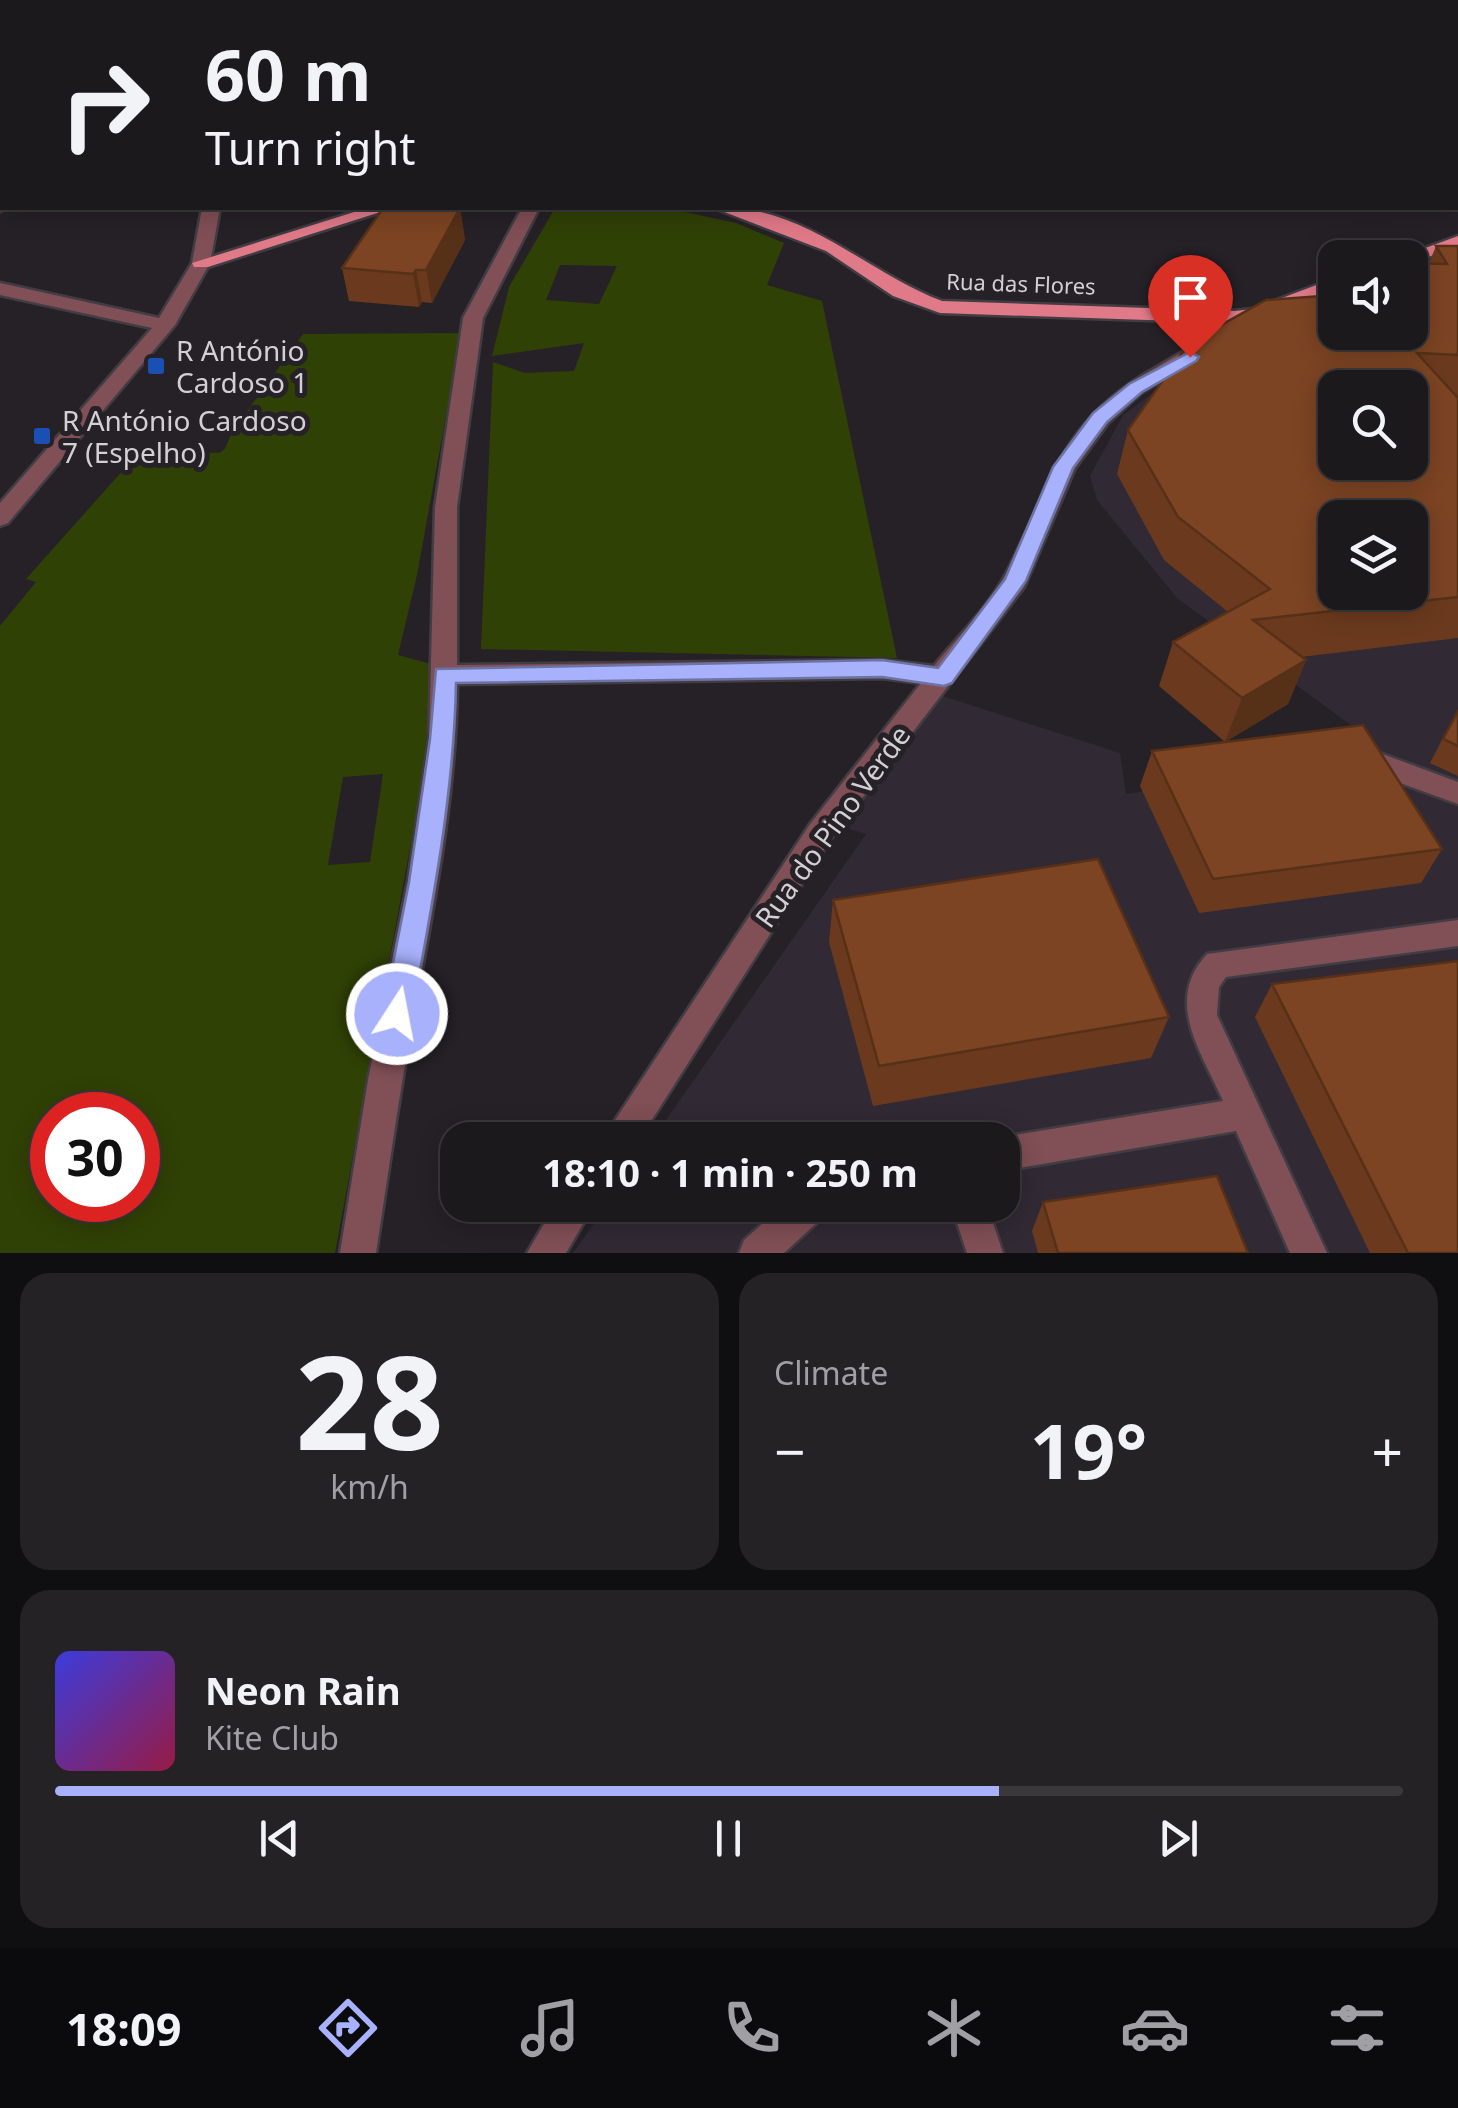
<!DOCTYPE html>
<meta charset="utf-8">
<style>
:root{--surface:#1c191d;--page:#252226;--text:#f1f3f6;--muted:#a0a0a4;--line:#3a383b;--accent:#a7b1fc}
body{margin:0;font-family:"Noto Sans",sans-serif;background:var(--page);color:var(--text);height:100vh;display:flex;flex-direction:column;font-size:38px;white-space:nowrap}
*{box-sizing:border-box;margin:0}
p{font-size:32px;color:var(--muted)}
.icon{flex:none;width:55px;height:55px;fill:none;stroke:currentColor;stroke-width:2;stroke-linecap:round;stroke-linejoin:round}
.map{position:relative;height:1253px;overflow:hidden}
.drawer{display:flex;flex-direction:column;gap:20px;padding:20px;background:#0f0e10;flex:1}
.drawer>*{flex:none}
.top-card{position:absolute;left:0px;top:0px;width:1460px;height:210px;box-shadow:0 5px 25px #0003,0 0 0 2px var(--line);background:#1c191d;color:var(--text);overflow:hidden}
.tools{position:absolute;left:1318px;top:240px;display:grid;gap:20px}
.tools a{display:grid;place-items:center;width:110px;height:110px;border-radius:20px;background:var(--surface);box-shadow:0 5px 25px #0003,0 0 0 2px var(--line);font-size:50px}
.speed{position:absolute;left:30px;top:1092px;display:flex;gap:20px;font-size:50px;font-weight:700;text-align:center}
.speed>*{display:grid;place-content:center;width:130px;height:130px;border-radius:50%;background:var(--surface);box-shadow:0 5px 25px #0003,0 0 0 2px var(--line);line-height:1}
.speed .limit{border:15px solid #d22;background:#fff;color:#111}
.pin{position:absolute;display:grid;place-items:center;width:85px;height:85px;color:#fff;margin:-102px -42px;border-radius:50% 50% 50% 0;rotate:-45deg;box-shadow:0 0 10px #0007}
.pin .icon{rotate:45deg}
.me{position:absolute;width:110px;margin:-55px;rotate:11deg;stroke-linejoin:round;filter:drop-shadow(0 0 8px #0008)}
.turn{display:flex;align-items:center;gap:35px;height:210px;padding:0 40px;font-size:45px}
.turn .icon{width:130px;height:130px;stroke-width:2.5}
.turn b{display:block;font-size:70px;line-height:85px}
.big{font-size:75px;font-weight:700;line-height:1.1}
.drawer .widget{flex:1;display:flex;flex-direction:column;justify-content:center;gap:15px;min-width:0;padding:0 35px;border-radius:30px;background:var(--page)}
.drawer .dial{align-items:center;gap:0}
.dial b{font-size:130px;line-height:1}
.song{display:flex;align-items:center;gap:30px}
.cover{width:120px;height:120px;border-radius:15px;background:linear-gradient(135deg,hsl(240 70% 55%),hsl(340 70% 35%))}
.played{height:10px;border-radius:5px;background:linear-gradient(90deg,var(--accent) 70%,var(--line) 70%)}
.keys{display:flex;justify-content:space-around;direction:ltr}
.heat{display:flex;justify-content:space-between;align-items:center;font-size:55px;direction:ltr}
.drawer .tiles{flex:1;display:grid;gap:20px;grid-template-columns:1fr 1fr}
.widget:last-child{grid-column:span 2}
.trip{position:absolute;left:440px;top:1122px;width:580px;height:100px;border-radius:30px;background:var(--surface);box-shadow:0 5px 25px #0003,0 0 0 2px var(--line);font-weight:700;line-height:100px;text-align:center}
.tab-bar{display:flex;height:160px;justify-content:space-around;align-items:center;background:#0b0a0c;color:var(--muted)}
.tab-bar .icon{width:70px;height:70px}
.tab-bar .selected{color:var(--accent)}
.tab-bar b{font-size:45px;color:var(--text)}
.map>svg:first-child{display:block}
.built{fill:#312934;fill-rule:evenodd}
.green{fill:#304105;fill-rule:evenodd}
.lines{fill:none;stroke-linecap:round;stroke-linejoin:round}
.minor-casing{stroke:#413d43;stroke-width:5}
.major-casing{stroke:#413d43;stroke-width:5}
.minor{fill:#814f56;fill-rule:evenodd}
.major{fill:#e07988;fill-rule:evenodd}
.wall{fill:#6b3a1e}
.shaded-wall{fill:#573018}
.building{fill:#7c4423;stroke:#573018;stroke-width:2.5;fill-rule:evenodd}
.route{fill:#a7b1fc;stroke:#6d73a4;stroke-width:2.5}
.transit-dot{fill:#1a4fb4;stroke:#252127;stroke-width:4}
.labels{text-anchor:middle;dominant-baseline:central;stroke-width:10;stroke-linejoin:round;paint-order:stroke}
.far-street-label{font-size:22px;fill:#d3d0d5;stroke:#252127}
.poi-label{font-size:28px;fill:#d3d0d5;stroke:#252127;text-anchor:start}
.street-label{font-size:28px;fill:#d3d0d5;stroke:#252127}
</style>
<div class="map">
<svg width="1458" height="1253" viewBox="0 0 1458 1253">
<rect width="100%" height="100%" fill="#252127"/>
<path class="built" d="M 1458,256 L 1458,1253 L 573,1253 L 607,1205 L 1002,1205 L 1002,1140 L 652,1140 L 866,834 L 839,826 L 943,696 L 1120,753 L 1126,794 L 1375,755 L 1359,731 L 1177,598 L 1097,500 L 1090,476 L 1123,415 L 1183,371 L 1335,332 L 1410,332 ZM 1335,388 L 1410,388 L 1410,462 L 1335,462 ZM 1335,518 L 1410,518 L 1410,592 L 1335,592 Z"/>
<g class="green">
<path d="M 959,0 L 1458,0 L 1458,87 L 1458,2 L 943,2 Z"/>
<path d="M 555,208 L 666,208 L 736,223 L 784,243 L 767,285 L 822,301 L 897,658 L 481,649 L 493,362 L 525,373 L 574,371 L 584,343 L 492,356 L 509,287 ZM 560,265 L 616,266 L 617,266 L 599,304 L 546,300 Z"/>
<path d="M 461,333 L 417,575 L 398,655 L 431,664 L 433,671 L 422,783 L 335,1253 L 0,1253 L 0,626 L 36,582 L 26,579 L 141,450 L 219,453 L 225,449 L 232,432 L 303,334 ZM 383,774 L 370,862 L 328,865 L 343,777 ZM 52,1115 L 138,1115 L 138,1200 L 52,1200 Z"/>
</g>
<g class="lines">
<g class="minor-casing">
<g id="minor">
<path d="M 144,0 L 158,0 L 159,2 L 145,2 Z"/>
<path d="M 202,208 L 220,208 L 210,263 L 175,325 L 8,523 L 0,526 L 0,503 L 152,328 L 0,295 L 0,283 L 159,318 L 192,263 Z"/>
<path d="M 522,208 L 539,208 L 483,318 L 457,507 L 457,665 L 882,660 L 934,666 C 957,637 989,607 1006,574 C 1054,482 1057,423 1157,367 C 1172,359 1189,344 1206,348 L 1209,352 L 1142,392 L 1108,423 L 1075,468 L 1024,587 L 830,840 L 639,1140 L 602,1140 L 810,824 L 921,683 L 882,678 L 457,684 C 456,797 433,908 413,1018 C 399,1096 388,1175 376,1253 L 340,1253 L 368,1080 L 408,881 L 429,739 L 435,507 L 463,318 Z"/>
<path d="M 1377,752 L 1458,782 L 1458,804 L 1367,771 L 1363,763 L 1367,755 Z"/>
<path d="M 1458,920 L 1458,946 L 1226,977 L 1219,987 L 1217,1015 L 1327,1253 L 1290,1253 L 1236,1131 L 1002,1171 L 1002,1140 L 995,1140 L 1002,1137 L 1223,1101 C 1202,1053 1163,1001 1207,954 Z"/>
<path d="M 555,1205 L 594,1205 L 566,1253 L 527,1253 Z"/>
<path d="M 783,1205 L 827,1205 L 822,1218 L 784,1253 L 739,1253 L 744,1240 Z"/>
<path d="M 951,1205 L 987,1205 L 1003,1253 L 967,1253 Z"/>
</g>
</g>
<g class="major-casing">
<g id="major">
<path d="M 367,208 L 393,208 L 208,267 L 194,267 L 192,263 Z"/>
<path d="M 714,208 C 800,202 867,273 942,301 L 1235,311 L 1253,309 L 1335,278 L 1335,291 L 1264,318 L 1235,323 L 940,313 L 893,296 L 826,251 Z"/>
<path d="M 1458,236 L 1458,247 L 1410,263 L 1410,258 L 1398,258 Z"/>
</g>
</g>
<use href="#minor" class="minor"/>
<use href="#major" class="major"/>
</g>
<g class="wall">
<path d="M 460,208 L 465,240 L 432,303 L 422,302 L 419,307 L 349,301 L 342,268 Z"/>
<path d="M 1436,246 L 1458,246 L 1458,638 L 1301,657 L 1306,660 L 1288,704 L 1225,742 L 1159,686 L 1173,642 L 1228,612 L 1164,560 L 1117,474 L 1128,430 L 1410,332 L 1429,263 Z"/>
<path d="M 1458,709 L 1458,776 L 1430,763 Z"/>
<path d="M 1152,751 L 1442,849 L 1421,883 L 1199,913 L 1140,786 Z"/>
<path d="M 833,900 L 1169,1017 L 1151,1058 L 873,1106 L 829,942 Z"/>
<path d="M 1272,984 L 1458,1253 L 1370,1253 L 1255,1017 Z"/>
<path d="M 1043,1202 L 1248,1253 L 1038,1253 L 1032,1231 Z"/>
</g>
<g class="shaded-wall">
<path d="M 0,174 L 2,181 L 2,208 L 12,208 L 0,214 Z"/>
<path d="M 460,208 L 465,240 L 432,303 L 426,270 Z"/>
<path d="M 416,270 L 422,302 L 419,307 L 413,274 Z"/>
<path d="M 1306,660 L 1288,704 L 1225,742 L 1242,698 Z"/>
</g>
<g class="building">
<path d="M 383,208 L 460,208 L 426,270 L 416,270 L 413,274 L 342,268 Z"/>
<path d="M 1436,246 L 1458,246 L 1458,355 L 1417,353 L 1458,398 L 1458,597 L 1253,620 L 1306,660 L 1242,698 L 1173,642 L 1270,589 L 1178,517 L 1128,430 L 1189,343 L 1266,300 L 1335,295 L 1335,332 L 1410,332 L 1410,263 L 1447,264 ZM 1335,388 L 1410,388 L 1410,462 L 1335,462 ZM 1335,518 L 1410,518 L 1410,592 L 1335,592 Z"/>
<path d="M 1458,711 L 1458,746 L 1443,739 Z"/>
<path d="M 1363,725 L 1442,849 L 1213,879 L 1152,751 Z"/>
<path d="M 1098,859 L 1169,1017 L 879,1066 L 833,900 Z"/>
<path d="M 1458,961 L 1458,1253 L 1408,1253 L 1272,984 Z"/>
<path d="M 1217,1176 L 1248,1253 L 1058,1253 L 1043,1202 Z"/>
</g>
<path class="route" d="M 1190,352 L 1199,357 L 1196,361 L 1142,392 L 1107,422 L 1073,468 L 1026,581 L 952,683 L 944,686 L 882,677 L 456,683 C 454,795 432,905 412,1014 L 408,1023 L 397,1027 L 387,1023 L 383,1014 L 409,882 L 430,739 L 436,669 L 882,660 L 938,668 L 1005,579 L 1053,467 L 1093,413 L 1129,384 Z"/>
<g class="transit-dot">
<rect x="146" y="356" width="20" height="20" rx="5"/>
<rect x="32" y="426" width="20" height="20" rx="5"/>
</g>
<g class="labels">
<g class="far-street-label">
<text transform="translate(1021 283) rotate(2)">Rua das Flores</text>
</g>
<g class="poi-label">
<text x="176" y="350">R António<tspan x="176" dy="32">Cardoso 1</tspan></text>
<text x="62" y="420">R António Cardoso<tspan x="62" dy="32">7 (Espelho)</tspan></text>
</g>
<g class="street-label">
<text transform="translate(832 826) rotate(-54)">Rua do Pino Verde</text>
</g>
</g>
</svg>
<div class="tools">
<a><svg class="icon" aria-label="sound" viewBox="0 0 24 24"><path d="M4 9h4l5-4v14l-5-4H4zM17 9q2 3 0 6"/></svg></a>
<a><svg class="icon" aria-label="search" viewBox="0 0 24 24"><circle cx="10" cy="10" r="6"/><path d="M15 15l6 6"/></svg></a>
<a><svg class="icon" aria-label="layers" viewBox="0 0 24 24"><path d="M12 4l9 5-9 5-9-5zM3 14l9 5 9-5"/></svg></a>
</div>
<div class="speed"><div class="limit">30</div></div>
<div class="pin" style="left:1190px;top:357px;background:#d93025"><svg class="icon" aria-label="arrive" viewBox="0 0 24 24"><path d="M6 21V4h12l-3 4 3 4H6"/></svg></div>
<svg class="me" style="left:397px;top:1014px" viewBox="-20 -20 40 40"><circle r="17" fill="#a7b1fc" stroke="#fff" stroke-width="3"/><path d="M0-11L8 9 0 5-8 9z" fill="#fff"/></svg>
<div class="trip">18:10 · 1 min · 250 m</div>
<div class="top-card">
<div class="turn"><svg class="icon" aria-label="right" viewBox="0 0 24 24"><path d="M7 20v-9h11M14 6l5 5-5 5"/></svg><div><b>60 m</b>Turn right</div></div>
</div>
</div>
<section class="drawer">
<div class="tiles">
<div class="widget dial"><b>28</b><p>km/h</p></div>
<div class="widget"><p>Climate</p>
<div class="heat"><a>−</a><b class="big">19°</b><a>+</a></div>
</div>
<div class="widget">
<div class="song"><i class="cover"></i><div><b>Neon Rain</b><p>Kite Club</p></div></div>
<div class="played"></div>
<div class="keys"><svg class="icon" aria-label="previous" viewBox="0 0 24 24"><path d="M18 5L8 12l10 7zM5 5v14"/></svg><svg class="icon" aria-label="pause" viewBox="0 0 24 24"><path d="M8 5v14M16 5v14"/></svg><svg class="icon" aria-label="next" viewBox="0 0 24 24"><path d="M6 5l10 7-10 7zM19 5v14"/></svg></div>
</div>
</div>
</section>
<nav class="tab-bar">
<b>18:09</b>
<svg class="icon selected" aria-label="directions" viewBox="0 0 24 24"><path d="M12 3l9 9-9 9-9-9zM9 14v-3h6M13 9l2 2-2 2"/></svg>
<svg class="icon" aria-label="music" viewBox="0 0 24 24"><path d="M9 18V5l10-2v13"/><circle cx="6" cy="18" r="3"/><circle cx="16" cy="16" r="3"/></svg>
<svg class="icon" aria-label="phone" viewBox="0 0 24 24"><path d="M5 4h4l2 5-3 2q2 4 5 5l2-3 5 2v4C11 20 4 13 5 4z"/></svg>
<svg class="icon" aria-label="climate" viewBox="0 0 24 24"><path d="M12 3v18M4 7l16 10M4 17L20 7"/></svg>
<svg class="icon" aria-label="car" viewBox="0 0 24 24"><path d="M5 17H2v-5l4-1 3-4h7l3 4 3 1v5h-3M9 17h6M6 11h13"/><circle cx="7" cy="17" r="2"/><circle cx="17" cy="17" r="2"/></svg>
<svg class="icon" aria-label="filters" viewBox="0 0 24 24"><path d="M4 7h16M4 17h16"/><circle cx="9" cy="7" r="2"/><circle cx="15" cy="17" r="2"/></svg>
</nav>
